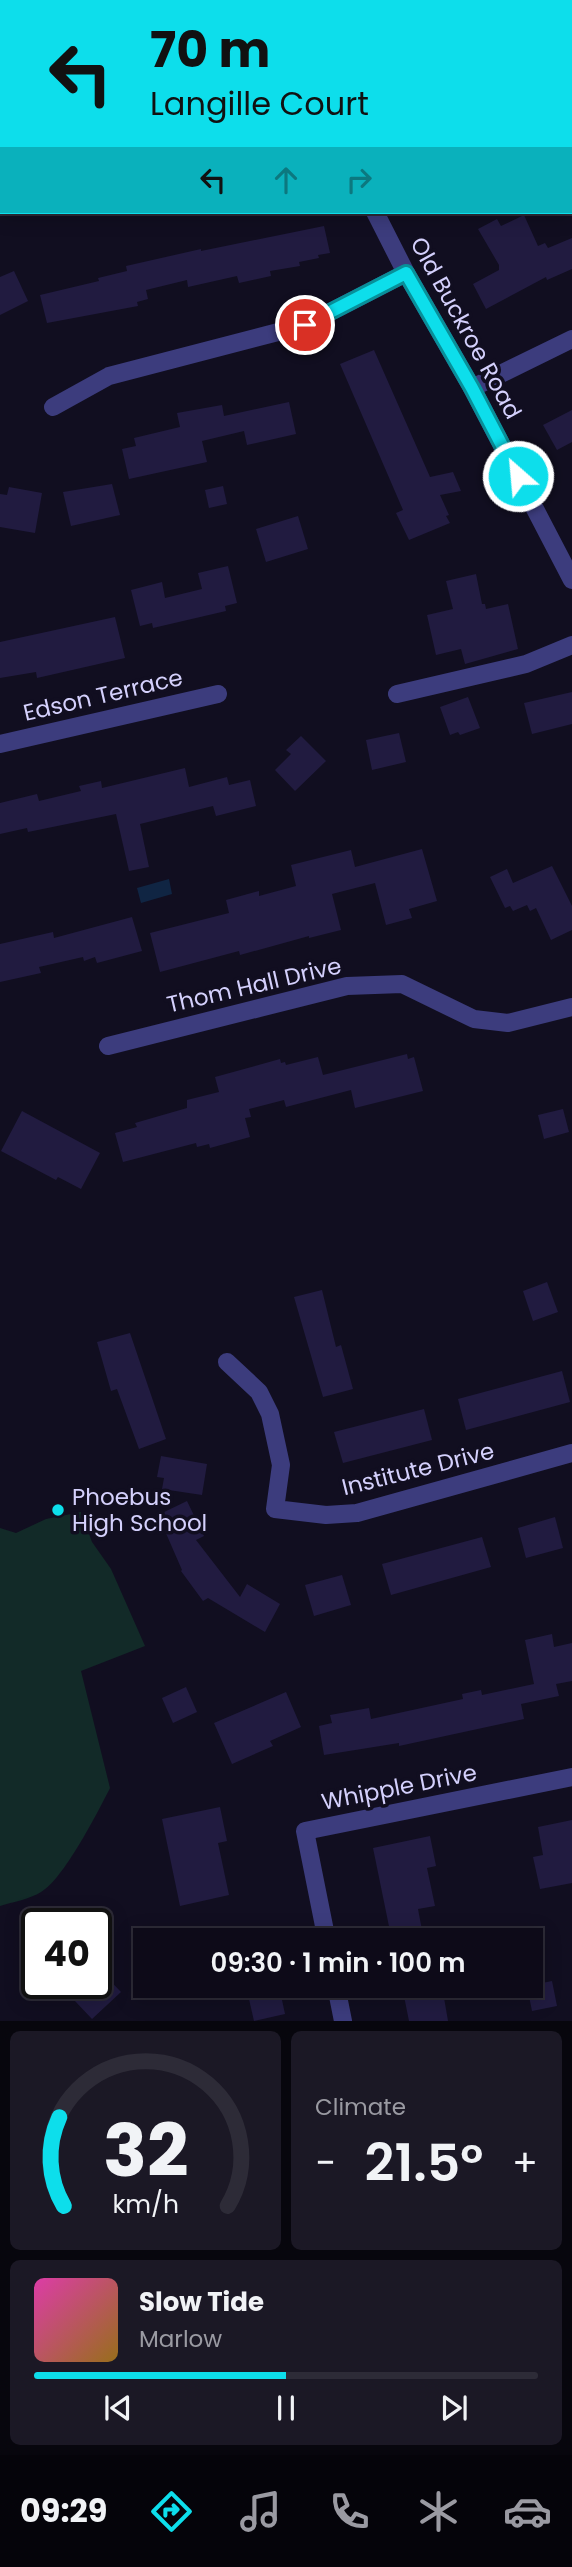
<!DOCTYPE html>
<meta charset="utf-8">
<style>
:root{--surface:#0d0a18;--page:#1b1825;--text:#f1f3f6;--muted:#9a9aa2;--line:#2d2b37;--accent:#0ddeeb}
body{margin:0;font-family:Poppins,sans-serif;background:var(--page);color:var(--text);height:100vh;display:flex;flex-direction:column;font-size:26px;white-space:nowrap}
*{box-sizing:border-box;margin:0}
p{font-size:23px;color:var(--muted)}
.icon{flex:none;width:38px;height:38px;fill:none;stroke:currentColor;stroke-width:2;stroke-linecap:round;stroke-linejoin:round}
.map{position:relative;height:2021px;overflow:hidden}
.side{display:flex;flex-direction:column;gap:10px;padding:10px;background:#07060d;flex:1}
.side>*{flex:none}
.banner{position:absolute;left:0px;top:0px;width:572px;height:214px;box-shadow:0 4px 18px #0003,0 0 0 2px var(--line);background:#0ddeeb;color:#111;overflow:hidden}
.speed{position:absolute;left:21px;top:1908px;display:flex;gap:14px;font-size:35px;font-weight:700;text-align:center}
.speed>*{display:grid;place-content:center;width:91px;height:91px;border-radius:50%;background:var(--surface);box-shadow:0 4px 18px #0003,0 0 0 2px var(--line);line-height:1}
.speed .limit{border:4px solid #111;border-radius:10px;background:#fff;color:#111}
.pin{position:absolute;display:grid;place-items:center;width:60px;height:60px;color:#fff;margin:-30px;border:4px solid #fff;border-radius:50%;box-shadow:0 2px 7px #0007}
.me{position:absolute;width:77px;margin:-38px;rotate:333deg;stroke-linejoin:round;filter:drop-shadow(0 0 5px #0008)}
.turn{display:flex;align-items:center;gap:24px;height:147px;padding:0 35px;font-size:32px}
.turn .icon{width:91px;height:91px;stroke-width:2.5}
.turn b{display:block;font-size:49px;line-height:60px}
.lanes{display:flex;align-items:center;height:66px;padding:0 35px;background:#0003;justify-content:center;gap:35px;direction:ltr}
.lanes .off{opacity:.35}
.big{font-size:52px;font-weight:600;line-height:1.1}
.side .widget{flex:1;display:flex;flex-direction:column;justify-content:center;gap:10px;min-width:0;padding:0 24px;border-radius:10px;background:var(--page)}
.side .dial{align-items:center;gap:0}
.dial svg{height:182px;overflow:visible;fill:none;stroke:var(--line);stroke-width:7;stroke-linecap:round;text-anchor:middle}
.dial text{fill:var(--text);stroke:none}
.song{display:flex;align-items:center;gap:21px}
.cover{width:84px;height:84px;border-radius:10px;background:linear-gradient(135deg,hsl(320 70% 55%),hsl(40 70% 35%))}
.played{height:7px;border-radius:4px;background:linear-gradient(90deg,var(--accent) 50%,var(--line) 50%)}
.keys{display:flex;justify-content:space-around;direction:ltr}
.heat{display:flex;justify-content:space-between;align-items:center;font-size:38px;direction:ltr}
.side .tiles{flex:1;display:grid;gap:10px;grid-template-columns:1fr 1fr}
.widget:last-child{grid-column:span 2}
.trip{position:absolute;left:133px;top:1928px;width:410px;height:70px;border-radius:0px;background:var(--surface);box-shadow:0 4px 18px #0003,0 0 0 2px var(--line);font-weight:600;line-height:70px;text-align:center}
.dock{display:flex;height:112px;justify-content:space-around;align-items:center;background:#05040a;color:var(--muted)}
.dock .icon{width:49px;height:49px}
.dock .selected{color:var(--accent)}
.dock b{font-size:32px;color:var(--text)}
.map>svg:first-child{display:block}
.green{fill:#122a28}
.water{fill:#102543}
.building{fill:#211b40}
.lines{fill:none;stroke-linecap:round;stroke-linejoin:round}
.minor{stroke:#3c3c7d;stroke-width:18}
.route-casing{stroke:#089099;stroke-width:18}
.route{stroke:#0ddeeb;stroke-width:12}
.poi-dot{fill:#0ddeeb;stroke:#110e20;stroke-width:2.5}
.labels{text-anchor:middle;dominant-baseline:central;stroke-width:7;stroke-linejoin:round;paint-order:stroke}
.street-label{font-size:23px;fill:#d4d0fc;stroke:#110e20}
.poi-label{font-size:23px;fill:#d4d0fc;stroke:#110e20;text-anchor:start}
</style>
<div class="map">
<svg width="572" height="2021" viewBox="0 0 572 2021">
<rect width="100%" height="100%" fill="#110e20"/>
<path class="green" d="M 81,1512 L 92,1542 L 111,1569 L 145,1646 L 81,1671 L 110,1788 C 98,1812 63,1880 41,1892 C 30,1899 13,1902 0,1906 L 0,1528 L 16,1533 L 46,1519 Z"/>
<path class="water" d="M 169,879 L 172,894 L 141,903 L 137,888 Z"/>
<g class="building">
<path d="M 524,215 L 538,246 L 545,243 L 548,248 L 572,238 L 572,269 L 547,280 L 546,277 L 486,309 L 473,284 L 499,270 L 499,265 L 478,229 L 497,219 L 501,226 Z"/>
<path d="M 324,226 L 330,253 L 318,255 L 319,258 L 299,262 L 300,266 L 270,271 L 271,276 L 239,283 L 237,276 L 188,287 L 187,280 L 146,290 L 148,299 L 137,302 L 138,306 L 47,323 L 40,295 L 99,281 L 98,278 L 127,271 L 126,266 L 201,249 L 201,251 Z"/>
<path d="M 14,271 L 28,301 L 0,315 L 0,277 Z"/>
<path d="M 374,350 L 430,477 L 453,472 L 461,491 L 440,495 L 449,515 L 446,516 L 450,523 L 409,540 L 396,513 L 403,510 L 340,364 Z"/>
<path d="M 289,402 L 296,434 L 247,445 L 244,431 L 202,441 L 207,462 L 129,479 L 122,449 L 136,446 L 134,438 L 180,427 L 177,413 L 222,405 L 224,416 Z"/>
<path d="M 572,410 L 572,442 L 557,450 L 543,425 Z"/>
<path d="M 112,484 L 120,515 L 71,526 L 63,492 Z"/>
<path d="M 223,486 L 227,504 L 209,508 L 205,490 Z"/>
<path d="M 9,487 L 42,493 L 35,533 L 0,527 L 0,494 L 7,495 Z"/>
<path d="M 298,516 L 308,549 L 266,562 L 256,529 Z"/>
<path d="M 228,566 L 237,603 L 225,606 L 226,611 L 153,628 L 152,623 L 140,626 L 131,590 L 162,582 L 165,598 L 202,589 L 198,573 Z"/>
<path d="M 476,574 L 482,604 L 485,604 L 486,609 L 508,604 L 518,649 L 465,664 L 461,649 L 436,655 L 427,615 L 453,609 L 446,581 Z"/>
<path d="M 115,617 L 125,658 L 37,678 L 36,672 L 0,678 L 0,642 Z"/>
<path d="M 572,692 L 572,724 L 532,734 L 524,703 Z"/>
<path d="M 468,697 L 480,728 L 460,735 L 458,732 L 450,735 L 440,707 Z"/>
<path d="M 399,733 L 406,762 L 372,770 L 366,740 Z"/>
<path d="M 301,736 L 326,761 L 295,791 L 275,770 L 291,754 L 286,750 Z"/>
<path d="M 185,768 L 189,787 L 227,777 L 229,785 L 250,780 L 256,806 L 216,816 L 213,806 L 140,824 L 149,867 L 129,871 L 116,814 L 28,832 L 27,828 L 0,834 L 0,803 L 37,794 L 39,801 L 81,791 L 79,786 L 101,781 L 102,788 Z"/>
<path d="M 422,849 L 437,901 L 409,909 L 412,918 L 386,925 L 375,883 L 332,894 L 341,930 L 309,938 L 309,936 L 240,955 L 239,951 L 160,972 L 150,933 L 229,913 L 226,900 L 259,891 L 259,896 L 296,886 L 291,865 L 351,850 L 355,867 Z"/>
<path d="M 552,866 L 572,906 L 572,930 L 551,940 L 536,908 L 530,911 L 527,905 L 513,911 L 510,906 L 505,908 L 490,877 L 507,869 L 513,883 Z"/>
<path d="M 132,917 L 142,951 L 97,963 L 95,957 L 84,961 L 83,957 L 39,967 L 41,973 L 0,982 L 0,944 L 53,932 L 54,938 Z"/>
<path d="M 407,1054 L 408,1059 L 414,1057 L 423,1091 L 355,1108 L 351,1090 L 286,1107 L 284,1100 L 249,1109 L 251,1117 L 245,1118 L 250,1137 L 210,1148 L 209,1144 L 197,1147 L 196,1143 L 123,1162 L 115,1133 L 137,1127 L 135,1123 L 187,1108 L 187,1100 L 219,1092 L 215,1077 L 280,1059 L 281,1063 L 285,1062 L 286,1065 L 318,1057 L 323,1075 Z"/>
<path d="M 563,1109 L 569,1132 L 544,1139 L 538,1115 Z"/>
<path d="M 22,1111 L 100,1153 L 81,1189 L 58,1177 L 56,1180 L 1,1151 Z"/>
<path d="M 547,1282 L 558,1312 L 533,1321 L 523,1291 Z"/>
<path d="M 322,1290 L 336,1347 L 341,1345 L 353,1389 L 323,1397 L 294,1297 Z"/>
<path d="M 130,1333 L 166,1439 L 139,1449 L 117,1389 L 111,1391 L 97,1342 Z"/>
<path d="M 562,1371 L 570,1402 L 466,1430 L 458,1399 Z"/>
<path d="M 424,1409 L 432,1440 L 343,1463 L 334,1432 Z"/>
<path d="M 161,1456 L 207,1464 L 202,1495 L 162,1489 L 164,1478 L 157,1477 Z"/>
<path d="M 187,1501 L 204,1536 L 196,1540 L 240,1597 L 247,1584 L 280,1604 L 265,1632 L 208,1598 L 203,1601 L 181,1571 L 182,1570 L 158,1515 Z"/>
<path d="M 555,1517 L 563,1548 L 526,1558 L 518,1528 Z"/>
<path d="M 482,1537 L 491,1567 L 391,1595 L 382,1564 Z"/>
<path d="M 342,1575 L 351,1605 L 314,1616 L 305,1585 Z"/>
<path d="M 552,1634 L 554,1647 L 572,1643 L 572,1681 L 556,1684 L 559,1696 L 521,1704 L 524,1719 L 399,1746 L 399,1743 L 324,1755 L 319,1726 L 332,1723 L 330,1715 L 369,1708 L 371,1719 L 463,1699 L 462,1694 L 481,1690 L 482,1695 L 534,1684 L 525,1640 Z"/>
<path d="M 186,1687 L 197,1712 L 173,1723 L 162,1698 Z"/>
<path d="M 286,1692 L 301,1727 L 270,1741 L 273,1746 L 232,1764 L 214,1723 Z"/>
<path d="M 220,1807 L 227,1841 L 218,1843 L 229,1895 L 180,1906 L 162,1819 Z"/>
<path d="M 572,1820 L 572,1883 L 540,1889 L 533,1857 L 543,1855 L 538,1827 Z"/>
<path d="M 430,1836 L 436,1866 L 427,1868 L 435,1906 L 418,1909 L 424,1941 L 392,1941 L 373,1848 Z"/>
<path d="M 96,1966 L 121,1992 L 92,2019 L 58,1983 L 96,1983 Z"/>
<path d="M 552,1981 L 557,2006 L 532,2011 L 527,1986 Z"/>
<path d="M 246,1986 L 279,1986 L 285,2014 L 254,2021 Z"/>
<path d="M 402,1986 L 442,1986 L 448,2021 L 409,2021 Z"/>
</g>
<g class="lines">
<g class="minor">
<path d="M 297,0 L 297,2"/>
<path d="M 375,212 L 406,273 L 472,388 L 572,580"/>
<path d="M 472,388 L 572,339"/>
<path d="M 53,407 L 109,376 L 305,325 L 406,273"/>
<path d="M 397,694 L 526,664 L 572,645"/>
<path d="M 0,744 L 218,694"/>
<path d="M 108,1046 L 347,986 L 402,984 L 474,1019 L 508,1023 L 572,1007"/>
<path d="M 227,1362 L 259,1392 L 270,1414 L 281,1465 L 275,1509 L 326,1515 L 357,1513 L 572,1453"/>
<path d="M 327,1941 L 305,1831 L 572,1777"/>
<path d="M 336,1986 L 343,2021"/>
</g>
</g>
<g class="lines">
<g class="route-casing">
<path id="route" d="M 305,325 L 406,273 L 472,388 L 518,476"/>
</g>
<use href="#route" class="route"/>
</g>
<circle class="poi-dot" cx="58" cy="1510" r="7"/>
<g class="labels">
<g class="street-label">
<text transform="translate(466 328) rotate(61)">Old Buckroe Road</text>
<text transform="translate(103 695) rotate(-13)">Edson Terrace</text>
<text transform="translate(254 985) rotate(-13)">Thom Hall Drive</text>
<text transform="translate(418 1469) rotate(-14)">Institute Drive</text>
<text transform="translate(399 1787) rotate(-11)">Whipple Drive</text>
</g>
<g class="poi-label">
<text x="72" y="1497">Phoebus<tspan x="72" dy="26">High School</tspan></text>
</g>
</g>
</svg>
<div class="speed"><div class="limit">40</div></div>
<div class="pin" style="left:305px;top:325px;background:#d93025"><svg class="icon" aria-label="arrive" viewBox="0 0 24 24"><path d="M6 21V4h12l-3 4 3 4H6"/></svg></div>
<svg class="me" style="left:518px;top:476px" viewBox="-20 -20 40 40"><circle r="17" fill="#0ddeeb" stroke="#fff" stroke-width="3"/><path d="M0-11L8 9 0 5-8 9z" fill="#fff"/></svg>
<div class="trip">09:30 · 1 min · 100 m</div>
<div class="banner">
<div class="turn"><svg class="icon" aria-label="left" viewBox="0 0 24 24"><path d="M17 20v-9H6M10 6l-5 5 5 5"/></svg><div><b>70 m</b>Langille Court</div></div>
<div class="lanes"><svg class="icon" aria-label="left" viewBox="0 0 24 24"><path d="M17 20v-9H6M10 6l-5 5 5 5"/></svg><svg class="icon off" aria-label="ahead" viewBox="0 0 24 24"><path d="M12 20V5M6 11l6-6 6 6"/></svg><svg class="icon off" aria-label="right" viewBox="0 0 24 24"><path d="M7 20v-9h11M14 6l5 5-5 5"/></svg></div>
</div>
</div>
<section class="side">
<div class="tiles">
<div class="widget dial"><svg viewBox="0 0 100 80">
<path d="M14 69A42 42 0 1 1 86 69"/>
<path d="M14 69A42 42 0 0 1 12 30" stroke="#0ddeeb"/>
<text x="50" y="56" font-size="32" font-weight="700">32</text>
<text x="50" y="72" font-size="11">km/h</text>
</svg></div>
<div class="widget"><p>Climate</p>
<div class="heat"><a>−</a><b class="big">21.5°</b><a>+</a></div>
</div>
<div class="widget">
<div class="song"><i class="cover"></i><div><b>Slow Tide</b><p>Marlow</p></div></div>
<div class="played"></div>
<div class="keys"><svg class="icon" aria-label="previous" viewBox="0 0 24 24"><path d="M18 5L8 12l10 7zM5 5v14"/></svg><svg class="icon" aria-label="pause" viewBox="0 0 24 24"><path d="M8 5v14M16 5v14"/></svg><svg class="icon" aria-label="next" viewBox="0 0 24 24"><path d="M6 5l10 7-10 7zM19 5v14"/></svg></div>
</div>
</div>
</section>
<nav class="dock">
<b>09:29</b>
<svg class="icon selected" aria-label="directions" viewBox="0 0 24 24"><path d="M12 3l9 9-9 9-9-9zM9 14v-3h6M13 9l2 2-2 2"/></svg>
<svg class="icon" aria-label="music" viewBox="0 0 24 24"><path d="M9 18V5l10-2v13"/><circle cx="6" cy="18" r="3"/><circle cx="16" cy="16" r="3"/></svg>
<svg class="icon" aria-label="phone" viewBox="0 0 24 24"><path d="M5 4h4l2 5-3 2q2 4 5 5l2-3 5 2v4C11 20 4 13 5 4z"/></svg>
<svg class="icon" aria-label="climate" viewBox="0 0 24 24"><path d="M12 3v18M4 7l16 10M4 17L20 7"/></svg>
<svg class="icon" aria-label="car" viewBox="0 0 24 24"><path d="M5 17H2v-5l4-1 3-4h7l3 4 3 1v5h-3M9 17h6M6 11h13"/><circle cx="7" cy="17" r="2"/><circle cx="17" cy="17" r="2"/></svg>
</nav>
